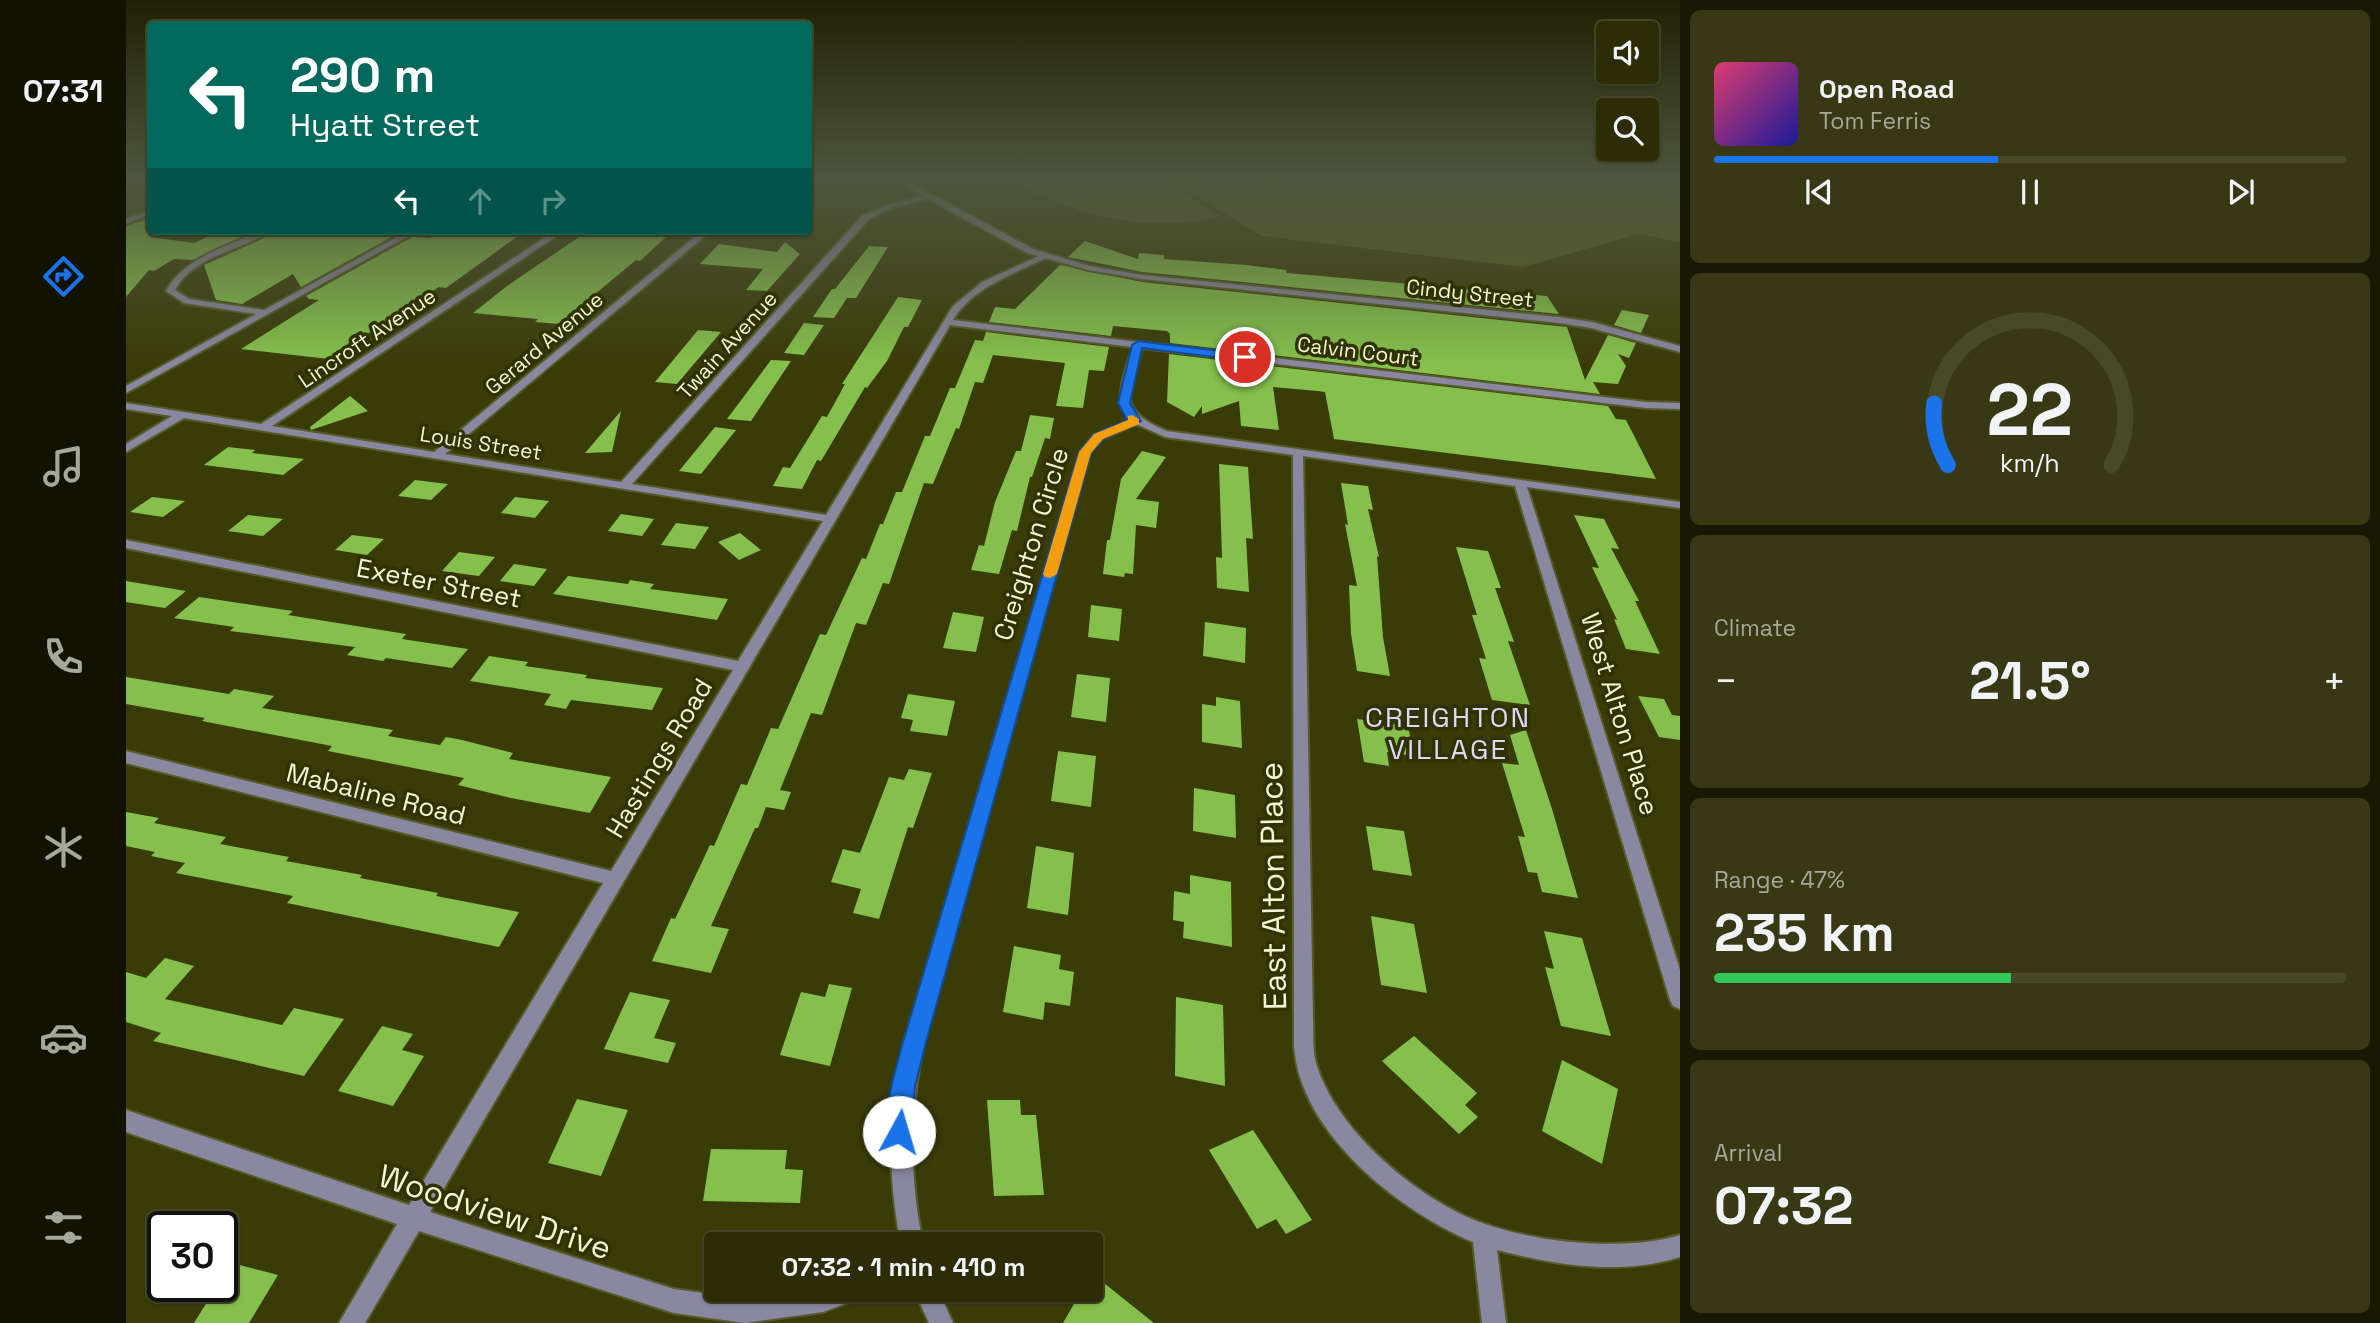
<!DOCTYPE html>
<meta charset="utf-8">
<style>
:root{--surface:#2c2d06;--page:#383914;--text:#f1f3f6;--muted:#a6a89b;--line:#484928;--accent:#1a73e8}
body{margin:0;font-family:"Space Grotesk",sans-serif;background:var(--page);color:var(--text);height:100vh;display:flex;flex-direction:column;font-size:26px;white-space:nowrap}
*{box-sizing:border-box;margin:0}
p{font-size:23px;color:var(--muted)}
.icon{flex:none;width:38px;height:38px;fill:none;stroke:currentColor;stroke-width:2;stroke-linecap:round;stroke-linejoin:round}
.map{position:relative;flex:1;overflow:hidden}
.side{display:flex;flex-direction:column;gap:10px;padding:10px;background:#181903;width:700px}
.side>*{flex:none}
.top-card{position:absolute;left:21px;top:21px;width:665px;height:214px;border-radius:7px;box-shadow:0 2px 5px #0004,0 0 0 2px var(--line);background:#00695c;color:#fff;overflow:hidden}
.controls{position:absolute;left:1470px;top:21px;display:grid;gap:14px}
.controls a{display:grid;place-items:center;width:63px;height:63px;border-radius:7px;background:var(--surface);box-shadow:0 2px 5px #0004,0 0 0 2px var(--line);font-size:35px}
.speed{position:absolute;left:21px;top:1211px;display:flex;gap:14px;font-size:35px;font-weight:700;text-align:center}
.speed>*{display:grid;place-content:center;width:91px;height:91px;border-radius:50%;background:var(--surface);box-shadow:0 2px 5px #0004,0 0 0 2px var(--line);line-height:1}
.speed .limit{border:4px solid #111;border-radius:10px;background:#fff;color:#111}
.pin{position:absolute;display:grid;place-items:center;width:60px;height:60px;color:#fff;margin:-30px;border:4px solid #fff;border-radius:50%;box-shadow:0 2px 7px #0007}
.me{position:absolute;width:77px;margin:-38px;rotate:6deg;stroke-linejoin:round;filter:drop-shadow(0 0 5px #0008)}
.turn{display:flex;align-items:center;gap:24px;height:147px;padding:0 28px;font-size:32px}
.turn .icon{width:91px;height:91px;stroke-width:2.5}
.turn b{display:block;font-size:49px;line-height:60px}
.lanes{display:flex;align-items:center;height:66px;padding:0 28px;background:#0003;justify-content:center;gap:35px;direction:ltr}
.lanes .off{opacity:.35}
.big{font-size:52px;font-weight:700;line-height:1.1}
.side .card{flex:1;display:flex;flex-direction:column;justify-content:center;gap:10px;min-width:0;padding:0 24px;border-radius:10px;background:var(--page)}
.side .dial{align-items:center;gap:0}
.dial svg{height:182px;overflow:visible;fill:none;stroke:var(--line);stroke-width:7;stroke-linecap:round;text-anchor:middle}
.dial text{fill:var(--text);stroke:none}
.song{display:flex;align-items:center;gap:21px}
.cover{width:84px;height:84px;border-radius:10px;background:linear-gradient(135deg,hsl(340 70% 55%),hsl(240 70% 35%))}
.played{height:7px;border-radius:4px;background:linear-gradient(90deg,var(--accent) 45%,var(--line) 45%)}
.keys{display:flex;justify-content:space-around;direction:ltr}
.heat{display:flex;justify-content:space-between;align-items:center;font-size:38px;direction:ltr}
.charge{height:10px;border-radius:5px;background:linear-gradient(90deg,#34c759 47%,var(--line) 0)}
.trip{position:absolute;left:578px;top:1232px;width:399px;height:70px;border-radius:7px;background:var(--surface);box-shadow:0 2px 5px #0004,0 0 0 2px var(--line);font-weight:700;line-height:70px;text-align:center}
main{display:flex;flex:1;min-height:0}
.tab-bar{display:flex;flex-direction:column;width:126px;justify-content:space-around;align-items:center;background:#121202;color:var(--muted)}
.tab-bar .icon{width:49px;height:49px}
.tab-bar .selected{color:var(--accent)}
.tab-bar b{font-size:32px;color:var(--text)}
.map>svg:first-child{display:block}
.green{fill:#575a22}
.building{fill:#85c04c}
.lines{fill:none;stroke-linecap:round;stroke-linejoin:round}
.street-casing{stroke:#575a29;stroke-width:4}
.street{fill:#8a87a1;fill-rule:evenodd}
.route{fill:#1a73e8;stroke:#114b97;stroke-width:2}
.slow{fill:#f59e0b}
.labels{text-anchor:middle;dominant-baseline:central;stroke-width:7;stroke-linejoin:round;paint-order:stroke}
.far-street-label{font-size:21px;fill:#f2f6d5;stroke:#303200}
.street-label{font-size:26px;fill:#f2f6d5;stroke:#303200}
.neighbourhood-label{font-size:28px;letter-spacing:2px;fill:#dbd7f4;stroke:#303200}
.near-street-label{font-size:32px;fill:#f2f6d5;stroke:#303200}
</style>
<main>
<nav class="tab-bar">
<b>07:31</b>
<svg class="icon selected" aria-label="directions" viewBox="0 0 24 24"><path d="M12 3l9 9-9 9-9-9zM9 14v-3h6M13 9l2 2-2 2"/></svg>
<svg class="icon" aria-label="music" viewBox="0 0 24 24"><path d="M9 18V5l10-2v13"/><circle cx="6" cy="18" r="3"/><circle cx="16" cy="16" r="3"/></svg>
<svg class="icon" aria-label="phone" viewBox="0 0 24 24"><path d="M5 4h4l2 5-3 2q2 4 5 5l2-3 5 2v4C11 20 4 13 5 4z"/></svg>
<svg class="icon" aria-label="climate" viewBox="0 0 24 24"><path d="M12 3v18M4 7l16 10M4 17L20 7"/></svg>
<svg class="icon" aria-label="car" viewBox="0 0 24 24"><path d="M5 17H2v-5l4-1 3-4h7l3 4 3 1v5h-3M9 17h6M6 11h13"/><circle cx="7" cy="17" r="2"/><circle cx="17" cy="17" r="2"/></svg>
<svg class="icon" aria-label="filters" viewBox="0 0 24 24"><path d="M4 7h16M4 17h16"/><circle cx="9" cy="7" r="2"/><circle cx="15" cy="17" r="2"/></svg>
</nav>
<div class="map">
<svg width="1554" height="1323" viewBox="0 0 1554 1323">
<rect width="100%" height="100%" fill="#3a3c08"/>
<g class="green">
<path d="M 908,179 L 1035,179 L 1094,216 C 1036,231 978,222 924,199 C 914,194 898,190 892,181 Z"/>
<path d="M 1091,179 L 1554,179 L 1554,242 L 1512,234 L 1397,267 L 1135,236 L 1050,183 L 1073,183 Z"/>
</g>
<g class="building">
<path d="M 24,218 L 24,237 L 68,243 L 94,231 L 128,231 L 67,260 L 48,259 L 28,271 L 23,270 L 0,297 L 0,226 Z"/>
<path d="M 146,231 L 219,231 L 269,235 L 175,287 L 167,274 L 116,304 L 90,300 L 78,265 L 134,240 Z"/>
<path d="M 314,231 L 392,236 L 320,288 L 313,287 L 203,359 L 115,349 L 193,300 L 183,299 L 180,296 L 286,237 L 304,238 Z"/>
<path d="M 462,231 L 540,237 L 514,261 L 510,260 L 433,324 L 409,322 L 412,319 L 347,313 L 381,286 Z"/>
<path d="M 959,241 L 1012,259 L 1013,253 L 1038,255 L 1038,259 L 1120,265 L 1160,270 L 1161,273 L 1421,296 L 1433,314 L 1016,272 L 942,257 Z"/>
<path d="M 659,242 L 674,254 L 641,291 L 620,290 L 637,269 L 574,264 L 593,244 L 651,252 Z"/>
<path d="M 743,246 L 762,247 L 730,298 L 721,298 L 708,318 L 687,317 L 706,289 L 709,289 Z"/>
<path d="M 934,265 L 1016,282 L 1441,327 L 1459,380 L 1482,335 L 1510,343 L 1503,358 L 1492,354 L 1500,366 L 1492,384 L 1467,382 L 1474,394 L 1044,343 L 1044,334 L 1041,331 L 987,326 L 985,336 L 863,322 L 869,307 L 889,309 Z"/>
<path d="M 772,297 L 796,300 L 782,327 L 778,327 L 761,361 L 741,388 L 739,387 L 695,461 L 691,460 L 676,489 L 647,486 L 657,467 L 664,468 L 696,416 L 701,417 L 719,384 L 716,384 Z"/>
<path d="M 1496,310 L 1523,315 L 1515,333 L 1488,325 Z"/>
<path d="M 678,323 L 698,325 L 678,355 L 658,353 Z"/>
<path d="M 572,330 L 595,332 L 551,384 L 529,382 Z"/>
<path d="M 860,332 L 983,347 L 978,371 L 963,370 L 957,408 L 930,406 L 939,363 L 867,355 L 857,383 L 849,382 L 833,429 L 830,428 L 807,484 L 798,483 L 763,584 L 757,583 L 740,625 L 730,623 L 696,715 L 685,713 L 654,790 L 665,792 L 658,810 L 640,807 L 632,828 L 629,828 L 585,926 L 603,929 L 585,973 L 526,961 L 545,918 L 549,919 L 584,845 L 588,846 L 615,784 L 621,785 L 645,728 L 652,729 L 694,634 L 700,635 L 736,558 L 740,559 L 754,524 L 757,524 L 770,492 L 776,492 L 799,436 L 804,436 L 824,388 L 829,388 L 849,340 L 857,341 Z"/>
<path d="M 1043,354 L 1482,406 L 1490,419 L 1500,420 L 1530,479 L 1208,439 L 1199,392 L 1192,391 L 1147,387 L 1153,430 L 1115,426 L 1113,401 L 1076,414 L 1076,406 L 1068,417 L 1041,402 Z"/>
<path d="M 645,360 L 665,361 L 625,421 L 601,419 Z"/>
<path d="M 224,396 L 242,411 L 185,430 L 184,427 Z"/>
<path d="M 495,411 L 486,452 L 459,453 Z"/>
<path d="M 904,415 L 928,418 L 924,439 L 919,438 L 906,477 L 904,477 L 891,531 L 886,530 L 873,574 L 845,570 L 853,545 L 858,546 L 869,502 L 890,451 L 895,451 Z"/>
<path d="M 589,427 L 610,430 L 575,474 L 553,471 Z"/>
<path d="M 102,447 L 129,450 L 126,453 L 178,459 L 157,475 L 78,465 Z"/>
<path d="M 1016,451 L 1040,457 L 1010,499 L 1033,502 L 1030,528 L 1010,525 L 1007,574 L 999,573 L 998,577 L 977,574 L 981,540 L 984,540 L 995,479 Z"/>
<path d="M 1093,464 L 1122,467 L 1127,539 L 1120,538 L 1123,592 L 1091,588 L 1090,557 L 1096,558 Z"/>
<path d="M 289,480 L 322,484 L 305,500 L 272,496 Z"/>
<path d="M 1215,483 L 1242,486 L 1247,510 L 1242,509 L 1253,557 L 1251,556 L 1257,637 L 1264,676 L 1231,671 L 1225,634 L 1223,585 L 1231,586 L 1219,524 L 1222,525 Z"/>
<path d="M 26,497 L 59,501 L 37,517 L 4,512 Z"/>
<path d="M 389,497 L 423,501 L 409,518 L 375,513 Z"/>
<path d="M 495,514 L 528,519 L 516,536 L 482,531 Z"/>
<path d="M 122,515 L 157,519 L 137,536 L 102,531 Z"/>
<path d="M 1448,515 L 1478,519 L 1493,549 L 1485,548 L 1513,601 L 1509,601 L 1534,654 L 1500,649 L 1488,619 L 1491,620 L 1466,567 L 1473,568 Z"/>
<path d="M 550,523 L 583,527 L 569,549 L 535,545 Z"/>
<path d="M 614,533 L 635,550 L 613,560 L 592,542 Z"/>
<path d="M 226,535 L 258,539 L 241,555 L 209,550 Z"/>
<path d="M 1330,547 L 1362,551 L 1375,588 L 1369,588 L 1388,642 L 1382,641 L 1404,705 L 1366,700 L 1353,658 L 1360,659 L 1346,615 L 1351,615 Z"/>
<path d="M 333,552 L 369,557 L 353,576 L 316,571 Z"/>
<path d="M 388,564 L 421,569 L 408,586 L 374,581 Z"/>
<path d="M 442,576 L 502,584 L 504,580 L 528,584 L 524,589 L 602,599 L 591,620 L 427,594 Z"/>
<path d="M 0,581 L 60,591 L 39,608 L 0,602 Z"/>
<path d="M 73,597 L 167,611 L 162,615 L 280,634 L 276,639 L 342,649 L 326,668 L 260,658 L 257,661 L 221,655 L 229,647 L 104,631 L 108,627 L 48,618 Z"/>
<path d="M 965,605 L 996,609 L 993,641 L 962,637 Z"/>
<path d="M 827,612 L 858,617 L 850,652 L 817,648 Z"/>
<path d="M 1079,622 L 1120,628 L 1119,663 L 1077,656 Z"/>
<path d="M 363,656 L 402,662 L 399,666 L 461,675 L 459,678 L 537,688 L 526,710 L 445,700 L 440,709 L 418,705 L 425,694 L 344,681 Z"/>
<path d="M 951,674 L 984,678 L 980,722 L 945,717 Z"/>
<path d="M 0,677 L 103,694 L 108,689 L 148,696 L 136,708 L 267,730 L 262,736 L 314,745 L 320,737 L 336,740 L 387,753 L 383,759 L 485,777 L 464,813 L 385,798 L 332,785 L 338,778 L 202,751 L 206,746 L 76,721 L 79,718 L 0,704 Z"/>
<path d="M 782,694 L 829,701 L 821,736 L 784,731 L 787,720 L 775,718 Z"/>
<path d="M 1512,696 L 1538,699 L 1546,715 L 1554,716 L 1554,740 L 1533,737 Z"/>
<path d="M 1090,697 L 1114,701 L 1116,748 L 1076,742 L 1076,704 L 1090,706 Z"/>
<path d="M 1231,719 L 1282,726 L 1288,756 L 1261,752 L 1263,766 L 1238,762 Z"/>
<path d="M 1400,730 L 1426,809 L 1452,898 L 1416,892 L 1411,873 L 1402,872 L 1392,836 L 1399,837 L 1376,763 L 1393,765 L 1384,735 Z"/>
<path d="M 932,751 L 970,756 L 965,807 L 925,801 Z"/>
<path d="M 783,769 L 806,773 L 787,828 L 782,827 L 753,919 L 727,913 L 735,889 L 705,882 L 717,849 L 734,853 L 763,777 L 778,780 Z"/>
<path d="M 1068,788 L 1109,795 L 1110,838 L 1067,831 Z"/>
<path d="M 0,812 L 33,818 L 28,823 L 100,837 L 94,844 L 163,857 L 160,861 L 236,875 L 234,878 L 312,893 L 310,896 L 393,912 L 373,947 L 161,903 L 167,896 L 50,873 L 59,863 L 25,856 L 29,852 L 0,846 Z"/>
<path d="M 1240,826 L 1278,831 L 1286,876 L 1247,870 Z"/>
<path d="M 910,846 L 948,853 L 942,915 L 901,908 Z"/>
<path d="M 1064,875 L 1105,882 L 1106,947 L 1057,938 L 1058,922 L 1047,920 L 1048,891 L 1064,894 Z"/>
<path d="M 1245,916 L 1288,924 L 1301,993 L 1255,985 Z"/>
<path d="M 1418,931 L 1456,938 L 1485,1036 L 1435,1026 L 1419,967 L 1428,969 Z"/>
<path d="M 888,946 L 935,955 L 933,969 L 948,972 L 944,1006 L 919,1002 L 917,1020 L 877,1012 Z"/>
<path d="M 39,958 L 68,966 L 39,999 L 156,1025 L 168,1008 L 218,1019 L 178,1076 L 27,1041 L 35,1033 L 0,1022 L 0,972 L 20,978 Z"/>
<path d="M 703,984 L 726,988 L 704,1066 L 654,1055 L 675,992 L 699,997 Z"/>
<path d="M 504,992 L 544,1000 L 528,1038 L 550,1043 L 542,1063 L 478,1049 Z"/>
<path d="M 1050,997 L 1097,1005 L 1099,1086 L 1049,1076 Z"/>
<path d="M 256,1026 L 287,1034 L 276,1050 L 298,1056 L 267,1106 L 212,1091 Z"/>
<path d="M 1288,1036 L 1351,1093 L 1339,1105 L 1352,1117 L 1333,1134 L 1256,1061 Z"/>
<path d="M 1436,1060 L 1492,1089 L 1476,1164 L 1416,1131 Z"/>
<path d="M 451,1099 L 502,1110 L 475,1176 L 422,1163 Z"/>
<path d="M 861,1100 L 894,1100 L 895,1115 L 910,1115 L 918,1195 L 868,1196 Z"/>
<path d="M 1127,1130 L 1186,1220 L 1160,1234 L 1150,1219 L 1131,1229 L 1083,1150 Z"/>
<path d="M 585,1149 L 661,1150 L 659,1169 L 677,1170 L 674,1203 L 577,1201 Z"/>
<path d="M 106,1263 L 152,1275 L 123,1323 L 68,1323 L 91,1286 L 96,1286 L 96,1279 Z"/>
<path d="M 964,1272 L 1028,1323 L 937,1323 L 956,1290 L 964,1290 Z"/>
</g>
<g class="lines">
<g class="street-casing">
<g id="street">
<path d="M 768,179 L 775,179 L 807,195 L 907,249 L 963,266 L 1016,275 L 1433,317 L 1466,322 L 1554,346 L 1554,352 L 1465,328 L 1433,323 L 1016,279 L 962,270 L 920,258 C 887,274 847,287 827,320 L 1520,402 L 1554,403 L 1554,409 L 1520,408 L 1016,348 C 1003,393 989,410 1041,431 L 1554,502 L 1554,508 L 1401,487 L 1554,970 L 1554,1009 L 1547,1006 L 1544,1000 L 1389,486 L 1177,456 L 1187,1020 C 1188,1034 1186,1049 1190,1063 C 1209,1127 1280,1188 1339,1216 C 1396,1242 1495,1253 1554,1235 L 1554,1257 C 1496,1276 1429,1265 1371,1250 L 1380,1323 L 1356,1323 L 1347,1242 C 1273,1211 1174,1133 1168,1046 L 1167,455 L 1039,437 L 1010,424 L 976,439 L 964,453 L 798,1042 C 783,1113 783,1173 797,1244 L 775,1244 C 761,1175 762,1111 778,1042 L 954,452 L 968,435 L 1004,420 C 986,397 999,372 1007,347 L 824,325 L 304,1212 L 548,1289 L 619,1299 L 685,1290 L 738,1290 L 734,1298 L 697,1312 L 619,1323 L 548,1313 L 293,1231 L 239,1323 L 213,1323 L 271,1224 L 0,1132 L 0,1110 L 283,1205 L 477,883 L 0,763 L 0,751 L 485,871 L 607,670 L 0,548 L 0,540 L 612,661 L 697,521 L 58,418 L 0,452 L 0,444 L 46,416 L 0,409 L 0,403 L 135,424 L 429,231 L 438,231 L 146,426 L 308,452 L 576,231 L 585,231 L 319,454 L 495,482 L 737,215 L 763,205 L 797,196 ZM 802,199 L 901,253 L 913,256 L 856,282 L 827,306 L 700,515 L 506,484 L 743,219 L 767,207 Z"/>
<path d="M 24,211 L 24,215 L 0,224 L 0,219 Z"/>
<path d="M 134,231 L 144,231 C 115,251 66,256 49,290 L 63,299 L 138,310 L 282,231 L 291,231 L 0,393 L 0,386 L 130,314 L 58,303 L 40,291 C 57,258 102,246 134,231 Z"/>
<path d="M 788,1290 L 812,1290 L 827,1323 L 803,1323 Z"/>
</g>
</g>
<use href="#street" class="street"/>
</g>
<linearGradient id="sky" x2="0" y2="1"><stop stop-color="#202104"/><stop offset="0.49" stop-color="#4f563d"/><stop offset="1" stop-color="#4f563d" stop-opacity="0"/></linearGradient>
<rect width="1554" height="364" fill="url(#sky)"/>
<path class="route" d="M 1012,341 L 1119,354 L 1124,357 L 1119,361 L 1016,348 L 1004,403 L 1015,421 L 977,439 L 965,453 L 800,1042 L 789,1086 L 785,1132 L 781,1141 L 773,1144 L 764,1141 C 754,1116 770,1068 777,1042 L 953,452 L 968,434 L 1001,420 L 992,403 L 1006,345 Z"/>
<path class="slow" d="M 1006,415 L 1013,419 L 1013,424 L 977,439 L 965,453 L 931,574 L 924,578 L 919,577 L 917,574 L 953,452 L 968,434 L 1002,420 L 1002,416 Z"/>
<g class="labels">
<g class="far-street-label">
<text transform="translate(1344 293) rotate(6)">Cindy Street</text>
<text transform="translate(241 338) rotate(-34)">Lincroft Avenue</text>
<text transform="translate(418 343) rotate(-40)">Gerard Avenue</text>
<text transform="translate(601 345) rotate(-48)">Twain Avenue</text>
<text transform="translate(1232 351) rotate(7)">Calvin Court</text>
<text transform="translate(355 443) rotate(9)">Louis Street</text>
</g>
<g class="street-label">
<text transform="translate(905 544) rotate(-73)">Creighton Circle</text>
<text transform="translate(313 583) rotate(11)">Exeter Street</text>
<text transform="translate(1494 714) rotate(73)">West Alton Place</text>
<text transform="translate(533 758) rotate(-59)">Hastings Road</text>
<text transform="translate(250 794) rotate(14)">Mabaline Road</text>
</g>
<g class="neighbourhood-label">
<text x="1322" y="717">CREIGHTON<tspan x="1322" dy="32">VILLAGE</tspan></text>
</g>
<g class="near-street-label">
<text transform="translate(1147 886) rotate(-91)">East Alton Place</text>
<text transform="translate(369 1212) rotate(18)">Woodview Drive</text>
</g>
</g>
</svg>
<div class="controls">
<a><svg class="icon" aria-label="sound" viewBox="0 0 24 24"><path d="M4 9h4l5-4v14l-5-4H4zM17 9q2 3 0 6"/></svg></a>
<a><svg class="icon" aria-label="search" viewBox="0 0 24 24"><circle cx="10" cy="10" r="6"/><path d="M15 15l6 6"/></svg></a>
</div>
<div class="speed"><div class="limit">30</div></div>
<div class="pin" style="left:1119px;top:357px;background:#d93025"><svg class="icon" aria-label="arrive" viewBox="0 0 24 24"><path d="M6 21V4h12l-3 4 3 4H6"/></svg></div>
<svg class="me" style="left:773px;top:1132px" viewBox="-20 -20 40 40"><circle r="19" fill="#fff"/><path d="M0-13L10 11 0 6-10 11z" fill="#1a73e8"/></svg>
<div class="trip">07:32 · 1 min · 410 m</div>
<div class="top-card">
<div class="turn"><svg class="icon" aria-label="left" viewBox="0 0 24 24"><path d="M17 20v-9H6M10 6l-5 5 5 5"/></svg><div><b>290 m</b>Hyatt Street</div></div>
<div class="lanes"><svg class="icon" aria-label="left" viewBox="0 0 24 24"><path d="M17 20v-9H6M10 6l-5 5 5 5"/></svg><svg class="icon off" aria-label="ahead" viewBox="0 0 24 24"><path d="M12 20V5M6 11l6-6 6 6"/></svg><svg class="icon off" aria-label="right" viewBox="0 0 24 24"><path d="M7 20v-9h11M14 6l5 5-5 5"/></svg></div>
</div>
</div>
<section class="side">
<div class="card">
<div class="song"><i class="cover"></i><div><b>Open Road</b><p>Tom Ferris</p></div></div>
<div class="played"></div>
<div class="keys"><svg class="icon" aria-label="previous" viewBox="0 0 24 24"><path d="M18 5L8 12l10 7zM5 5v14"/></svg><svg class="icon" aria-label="pause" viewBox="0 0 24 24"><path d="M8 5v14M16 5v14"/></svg><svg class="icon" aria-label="next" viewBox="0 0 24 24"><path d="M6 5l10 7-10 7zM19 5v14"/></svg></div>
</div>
<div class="card dial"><svg viewBox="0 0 100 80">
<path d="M14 69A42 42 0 1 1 86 69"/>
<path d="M14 69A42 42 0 0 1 8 42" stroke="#1a73e8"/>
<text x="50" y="56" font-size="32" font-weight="700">22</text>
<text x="50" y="72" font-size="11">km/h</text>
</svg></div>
<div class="card"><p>Climate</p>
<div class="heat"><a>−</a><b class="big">21.5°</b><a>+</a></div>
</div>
<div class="card"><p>Range · 47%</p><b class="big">235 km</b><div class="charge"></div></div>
<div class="card"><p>Arrival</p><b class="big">07:32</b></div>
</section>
</main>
